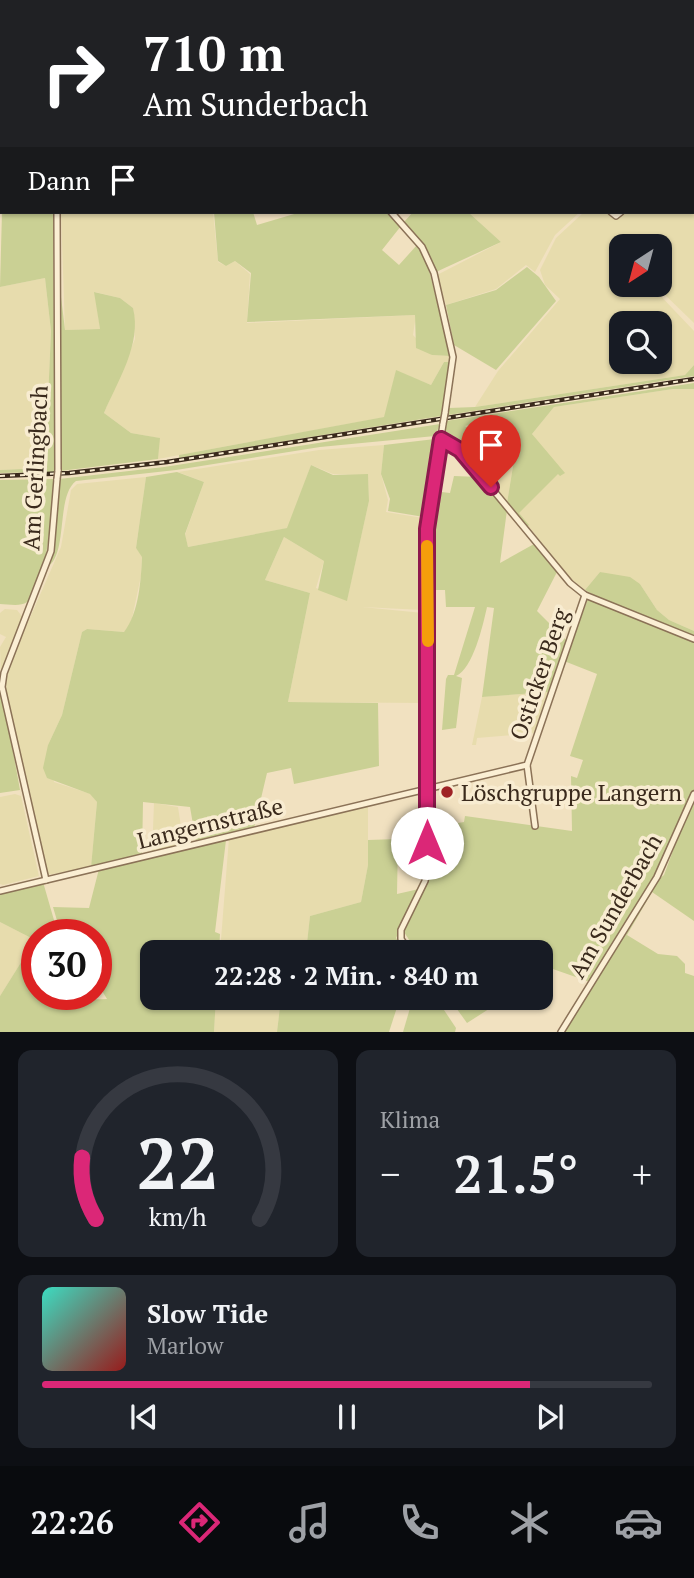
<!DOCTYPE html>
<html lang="de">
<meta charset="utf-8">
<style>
:root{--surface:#171b24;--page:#20242c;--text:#f1f3f6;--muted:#9ea1a6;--line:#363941;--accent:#db2777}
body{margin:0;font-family:"PT Serif",serif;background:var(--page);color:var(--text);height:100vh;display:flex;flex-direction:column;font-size:26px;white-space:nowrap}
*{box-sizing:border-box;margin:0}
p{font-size:23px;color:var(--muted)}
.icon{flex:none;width:38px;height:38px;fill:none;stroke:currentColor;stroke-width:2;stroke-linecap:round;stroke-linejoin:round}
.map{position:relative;height:1032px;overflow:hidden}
.details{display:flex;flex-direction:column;gap:18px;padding:18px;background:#0d0f14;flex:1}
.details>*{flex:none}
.banner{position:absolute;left:0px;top:0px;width:695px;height:214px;box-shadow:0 2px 5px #0004;background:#202124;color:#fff;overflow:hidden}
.needle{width:46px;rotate:216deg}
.fabs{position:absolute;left:609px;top:234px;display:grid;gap:14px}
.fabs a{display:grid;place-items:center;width:63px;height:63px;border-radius:14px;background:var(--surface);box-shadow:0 2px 5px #0004;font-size:35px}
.speed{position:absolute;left:21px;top:919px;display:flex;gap:14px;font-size:35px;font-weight:700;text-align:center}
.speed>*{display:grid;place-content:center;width:91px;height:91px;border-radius:50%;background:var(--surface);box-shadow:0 2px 5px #0004;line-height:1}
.speed .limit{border:10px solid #d22;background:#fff;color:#111}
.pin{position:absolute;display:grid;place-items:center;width:60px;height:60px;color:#fff;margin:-72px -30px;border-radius:50% 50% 50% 0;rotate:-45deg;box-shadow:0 0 7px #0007}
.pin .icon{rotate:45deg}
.me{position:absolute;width:77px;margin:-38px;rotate:0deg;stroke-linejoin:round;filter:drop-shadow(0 0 5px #0008)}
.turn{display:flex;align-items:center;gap:24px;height:147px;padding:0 28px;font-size:32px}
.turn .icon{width:91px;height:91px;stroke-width:2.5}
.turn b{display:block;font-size:49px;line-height:60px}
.then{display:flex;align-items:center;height:66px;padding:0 28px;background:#0003;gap:14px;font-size:26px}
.big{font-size:52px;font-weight:700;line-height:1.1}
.details .card{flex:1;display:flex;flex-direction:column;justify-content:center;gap:10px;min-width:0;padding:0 24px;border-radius:14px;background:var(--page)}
.details .dial{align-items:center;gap:0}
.dial svg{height:182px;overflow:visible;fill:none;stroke:var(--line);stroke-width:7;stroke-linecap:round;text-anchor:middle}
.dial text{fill:var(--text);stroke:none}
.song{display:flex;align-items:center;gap:21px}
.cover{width:84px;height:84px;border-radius:10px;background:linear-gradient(135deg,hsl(170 70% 55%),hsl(0 70% 35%))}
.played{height:7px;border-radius:4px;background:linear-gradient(90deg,var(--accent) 80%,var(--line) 80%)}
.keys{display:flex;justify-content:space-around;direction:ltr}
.heat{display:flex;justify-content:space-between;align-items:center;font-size:38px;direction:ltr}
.details .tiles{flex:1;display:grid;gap:18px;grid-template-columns:1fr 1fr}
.card:last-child{grid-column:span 2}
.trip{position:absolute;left:140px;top:940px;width:413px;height:70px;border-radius:14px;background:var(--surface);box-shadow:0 2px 5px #0004;font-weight:700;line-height:70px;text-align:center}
.dock{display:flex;height:112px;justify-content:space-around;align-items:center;background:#090b0e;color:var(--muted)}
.dock .icon{width:49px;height:49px}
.dock .on{color:var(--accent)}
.dock b{font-size:32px;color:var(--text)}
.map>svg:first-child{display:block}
.farmland{fill:#e7dcad;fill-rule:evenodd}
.green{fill:#cad094}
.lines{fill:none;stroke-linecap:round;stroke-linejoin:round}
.minor-casing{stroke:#8b7257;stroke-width:8}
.major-casing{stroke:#59402c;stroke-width:10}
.minor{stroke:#fbefd4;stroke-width:5}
.major{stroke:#f7d795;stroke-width:7}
.rail-casing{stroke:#3a2a1c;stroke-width:4.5}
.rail{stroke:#f8ecd1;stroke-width:2;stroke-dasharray:5;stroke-linecap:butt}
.minor-bridge-casing{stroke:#8b7257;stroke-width:8;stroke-linecap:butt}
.minor-bridge{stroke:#fbefd4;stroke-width:5}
.route-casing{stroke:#8e194d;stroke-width:18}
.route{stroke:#db2777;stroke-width:12}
.slow{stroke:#f59e0b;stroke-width:12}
.poi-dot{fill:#9e2326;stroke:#f8ecd1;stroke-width:2.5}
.labels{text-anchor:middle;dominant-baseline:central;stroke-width:7;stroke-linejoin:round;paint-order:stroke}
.street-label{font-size:23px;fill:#3a2a1c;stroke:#f8ecd1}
.poi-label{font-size:23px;fill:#3a2a1c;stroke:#f8ecd1;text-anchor:start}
</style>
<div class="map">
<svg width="694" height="1032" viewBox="0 0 694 1032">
<rect width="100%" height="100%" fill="#f1e1c0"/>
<g class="farmland">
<path d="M 694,145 L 694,323 L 661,291 L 654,289 L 694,331 L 694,365 L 685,375 L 475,407 L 498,371 L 560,299 L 545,285 L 540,270 L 556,238 L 584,212 L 607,212 L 616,219 L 624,212 L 693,212 ZM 621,247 L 660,247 L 660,285 L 621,285 ZM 621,324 L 660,324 L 660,362 L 621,362 Z"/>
<path d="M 61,212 L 213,212 L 218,262 L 226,266 L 235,261 L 250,274 L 247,323 L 416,315 L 413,335 L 432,355 L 450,356 L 450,362 L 444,362 L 431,385 L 396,371 L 385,417 L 158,459 L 159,438 L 131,433 L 104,413 L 135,339 L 133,308 L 120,298 L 95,292 L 100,329 L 65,330 Z"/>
<path d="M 468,212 L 580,212 L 555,235 L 535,272 L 526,265 L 496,289 L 446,305 L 437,275 L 501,242 Z"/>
<path d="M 45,278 L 51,331 L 45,468 L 0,470 L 0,287 Z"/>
<path d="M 673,389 L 694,389 L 694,631 L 669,620 L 657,610 L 640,584 L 600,572 L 585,590 L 569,577 L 518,513 L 558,473 L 532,434 L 554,407 Z"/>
<path d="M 487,421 L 516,448 L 507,503 L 469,457 L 481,441 L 465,426 Z"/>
<path d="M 384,445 L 381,474 L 388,500 L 386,512 L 423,518 L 423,610 L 362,607 L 423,613 L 425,703 L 288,702 L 310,593 L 265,580 L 284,537 L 324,561 L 316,588 L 347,600 L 369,501 L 368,475 L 333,474 L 311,465 L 288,528 L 188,547 L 185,535 L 204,482 L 178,472 L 319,450 Z"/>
<path d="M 146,477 L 136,548 L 142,556 L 141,576 L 131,623 L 124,632 L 87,629 L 82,632 L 62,715 L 48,745 L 54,782 L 91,794 L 97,802 L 91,867 L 47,875 L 5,695 L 4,677 L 61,547 L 71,490 L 77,484 Z"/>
<path d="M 5,609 L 17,610 L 24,619 L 1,680 L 0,647 L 6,637 L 0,634 L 0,613 Z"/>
<path d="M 549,692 L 535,733 L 477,738 L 476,745 L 472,745 L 482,697 Z"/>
<path d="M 15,794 L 21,796 L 39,876 L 3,885 L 0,884 L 0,797 Z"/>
<path d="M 154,803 L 178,807 L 184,846 L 152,854 Z"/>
<path d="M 368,806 L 368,865 L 361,902 L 310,916 L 306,952 L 220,952 L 229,838 Z"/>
<path d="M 0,922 L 35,940 L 0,996 Z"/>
<path d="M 216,998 L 281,998 L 277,1032 L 214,1032 Z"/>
</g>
<g class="green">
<path d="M 0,0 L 277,0 L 2,2 L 2,67 Z"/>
<path d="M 2,212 L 53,212 L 55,472 L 0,473 L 0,470 L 45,468 L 51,331 L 45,278 L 0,287 Z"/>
<path d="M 214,212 L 253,212 L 257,225 L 301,212 L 389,212 L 401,226 L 382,250 L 399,265 L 417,245 L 426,258 L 450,356 L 432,355 L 416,348 L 415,315 L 247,322 L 251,273 L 235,261 L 226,266 L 218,261 Z"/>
<path d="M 413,212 L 468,212 L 501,242 L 436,272 L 425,246 L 404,222 Z"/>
<path d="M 527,267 L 539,277 L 556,301 L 496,370 L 454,345 L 446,305 L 496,290 Z"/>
<path d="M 59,280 L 65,330 L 100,329 L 94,292 L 120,298 L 133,308 C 142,344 118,380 104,413 L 131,433 L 160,438 L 158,459 L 60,471 Z"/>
<path d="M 444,362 L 450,362 L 441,416 L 179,458 L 179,455 L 384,417 L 396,370 L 431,385 Z"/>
<path d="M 694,365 L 694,376 L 448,415 L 449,408 L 475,407 L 685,375 Z"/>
<path d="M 694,383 L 694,389 L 673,389 L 554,407 L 532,434 L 565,473 L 560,476 L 558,474 L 519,513 L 529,525 L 527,527 L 507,503 L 516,448 C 509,437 495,431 487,421 L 465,426 L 482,441 L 469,457 L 459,444 L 444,436 L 446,421 Z"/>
<path d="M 440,424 L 435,436 L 320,447 L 176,470 L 76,481 C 56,496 68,550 49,566 L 59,479 L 164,467 Z"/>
<path d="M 435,439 L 424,517 L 388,511 L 390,499 L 381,474 L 384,445 Z"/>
<path d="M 311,465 L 333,475 L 368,474 L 369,501 L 347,601 L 318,590 L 324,561 L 284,537 L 265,580 L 310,593 L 288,702 L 378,703 L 379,766 L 294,784 L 291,768 L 267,773 L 254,828 L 196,842 L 190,807 L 143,802 L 142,856 L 91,867 L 97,802 L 90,794 L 47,778 L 43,768 L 48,745 L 62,715 L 82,632 L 87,629 L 124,632 C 139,613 141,580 142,557 L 136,548 L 146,477 L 177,472 L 204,482 L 185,534 L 188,547 L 287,528 Z"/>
<path d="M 454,476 L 479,477 L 507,510 L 500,563 L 534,544 L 557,572 L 537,611 L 567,641 L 549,692 L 482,697 L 494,608 L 487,607 C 483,625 473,669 456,676 L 462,678 L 456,728 L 442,730 L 446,679 L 448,675 L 454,675 L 475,607 L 446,607 L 445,590 L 430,590 L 433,491 L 450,493 Z"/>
<path d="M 54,479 C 52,503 48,589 27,602 C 20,607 8,604 0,604 L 0,480 Z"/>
<path d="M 600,572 L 630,577 L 640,584 L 657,610 L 669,620 L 694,631 L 694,636 L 601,599 L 585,590 Z"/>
<path d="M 588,599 L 694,642 L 694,921 L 652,892 L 627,935 L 658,954 L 677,956 L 685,964 L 685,973 L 694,976 L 694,1032 L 562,1032 L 659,879 L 664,875 L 674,848 L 666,851 L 662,864 L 590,982 L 550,968 L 541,974 L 541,952 L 417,952 L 404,932 C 425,888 431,877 431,827 L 444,825 L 444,816 L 451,816 L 452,824 L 464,822 L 465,816 L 572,831 L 571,776 L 577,778 L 583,760 L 570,756 L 597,674 L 564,661 Z"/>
<path d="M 0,680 L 20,790 L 0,793 Z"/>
<path d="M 398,839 L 397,894 L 419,889 L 396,938 L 404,952 L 306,952 L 310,916 L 361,902 L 368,865 L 368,840 Z"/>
<path d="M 226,840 L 215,932 L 220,934 L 219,952 L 152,952 L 152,998 L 216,998 L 214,1032 L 0,1032 L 0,996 L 35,940 L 0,922 L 0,893 L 43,882 L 58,934 L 37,934 L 37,994 C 63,994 80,1001 107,999 L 96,981 L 96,934 L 61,934 L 53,907 L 89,908 L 99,869 Z"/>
<path d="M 281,998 L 400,998 L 389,1032 L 277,1032 Z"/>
<path d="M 413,998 L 436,998 L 456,1028 L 455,1032 L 403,1032 Z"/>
<path d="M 449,998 L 506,998 L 467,1023 Z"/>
</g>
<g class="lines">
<g class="minor-casing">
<g id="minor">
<path d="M 693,138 L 694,137"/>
<path d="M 57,212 L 58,471"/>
<path d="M 391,212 L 422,247 L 434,273 L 453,357 L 445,413"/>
<path d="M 611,212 L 616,216 L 621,212"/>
<path d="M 441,439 L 460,450 L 570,583 L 585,595 L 694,639"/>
<path d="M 527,765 L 535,826"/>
<path d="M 46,880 L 2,687 L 4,673 L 51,551 L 57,479"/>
<path d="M 0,891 L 527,765 L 585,595"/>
<path d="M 410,952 L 401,939 L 401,930 L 425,881 L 428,866 L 427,529 L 443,424"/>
<path d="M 561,1032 L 657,877 L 694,794"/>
</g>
</g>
<g class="major-casing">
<g id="major">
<path d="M 693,7 L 694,7"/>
<path d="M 0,157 L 2,157"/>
</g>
</g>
<use href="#minor" class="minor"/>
<use href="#major" class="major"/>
<g class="rail-casing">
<path id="rail" d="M 0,476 L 69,473 L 167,462 L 694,379"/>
</g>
<use href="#rail" class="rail"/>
<g class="minor-bridge-casing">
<g id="minor-bridge">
<path d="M 443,424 L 445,413"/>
<path d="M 57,479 L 58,471"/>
</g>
</g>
<use href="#minor-bridge" class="minor-bridge"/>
</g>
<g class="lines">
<g class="route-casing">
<path id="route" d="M 427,843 L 427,529 L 441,439 L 460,450 L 491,487"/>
</g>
<use href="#route" class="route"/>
<path class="slow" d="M 427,546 L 428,641"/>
</g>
<circle class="poi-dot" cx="447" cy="792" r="7"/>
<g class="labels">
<g class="street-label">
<text transform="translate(35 468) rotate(-87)">Am Gerlingbach</text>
<text transform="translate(539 674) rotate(-71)">Osticker Berg</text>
<text transform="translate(210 823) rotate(-14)">Langernstraße</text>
<text transform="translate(615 906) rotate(-60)">Am Sunderbach</text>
</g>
<g class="poi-label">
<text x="461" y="792">Löschgruppe Langern</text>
</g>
</g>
</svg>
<div class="fabs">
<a><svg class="needle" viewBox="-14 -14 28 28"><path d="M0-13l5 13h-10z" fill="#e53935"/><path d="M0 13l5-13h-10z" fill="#9ea1a6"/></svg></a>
<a><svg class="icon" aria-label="search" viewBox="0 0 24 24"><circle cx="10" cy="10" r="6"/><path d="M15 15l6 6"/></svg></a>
</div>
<div class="speed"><div class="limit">30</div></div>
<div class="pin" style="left:491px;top:487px;background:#d93025"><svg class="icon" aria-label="arrive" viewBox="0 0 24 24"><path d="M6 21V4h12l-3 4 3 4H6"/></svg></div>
<svg class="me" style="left:427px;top:843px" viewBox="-20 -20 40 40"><circle r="19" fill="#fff"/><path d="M0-13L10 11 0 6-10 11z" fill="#db2777"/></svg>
<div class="trip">22:28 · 2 Min. · 840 m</div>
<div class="banner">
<div class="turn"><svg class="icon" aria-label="right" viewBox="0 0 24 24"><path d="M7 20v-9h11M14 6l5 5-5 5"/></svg><div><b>710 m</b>Am Sunderbach</div></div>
<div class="then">Dann<svg class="icon" aria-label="arrive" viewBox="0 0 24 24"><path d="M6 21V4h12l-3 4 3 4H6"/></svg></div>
</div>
</div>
<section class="details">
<div class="tiles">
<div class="card dial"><svg viewBox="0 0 100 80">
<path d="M14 69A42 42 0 1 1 86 69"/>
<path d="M14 69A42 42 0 0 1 8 42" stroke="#db2777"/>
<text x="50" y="56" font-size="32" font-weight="700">22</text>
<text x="50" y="72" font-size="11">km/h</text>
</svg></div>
<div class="card"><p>Klima</p>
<div class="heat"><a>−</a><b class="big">21.5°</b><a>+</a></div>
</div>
<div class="card">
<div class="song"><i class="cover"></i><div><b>Slow Tide</b><p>Marlow</p></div></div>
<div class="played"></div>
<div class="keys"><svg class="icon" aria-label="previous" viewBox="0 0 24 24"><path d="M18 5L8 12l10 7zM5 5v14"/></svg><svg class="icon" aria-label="pause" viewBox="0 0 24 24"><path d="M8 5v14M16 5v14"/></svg><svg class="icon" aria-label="next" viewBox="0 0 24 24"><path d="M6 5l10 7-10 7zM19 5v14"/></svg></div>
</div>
</div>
</section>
<nav class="dock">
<b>22:26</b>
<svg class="icon on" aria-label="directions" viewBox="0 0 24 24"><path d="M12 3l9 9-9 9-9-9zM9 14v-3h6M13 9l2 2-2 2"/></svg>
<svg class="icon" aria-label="music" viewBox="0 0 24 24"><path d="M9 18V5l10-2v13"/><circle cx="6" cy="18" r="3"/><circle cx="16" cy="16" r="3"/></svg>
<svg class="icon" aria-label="phone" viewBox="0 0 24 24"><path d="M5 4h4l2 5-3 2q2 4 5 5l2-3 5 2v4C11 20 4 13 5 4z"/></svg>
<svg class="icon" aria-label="climate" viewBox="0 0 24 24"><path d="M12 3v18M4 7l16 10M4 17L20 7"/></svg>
<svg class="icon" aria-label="car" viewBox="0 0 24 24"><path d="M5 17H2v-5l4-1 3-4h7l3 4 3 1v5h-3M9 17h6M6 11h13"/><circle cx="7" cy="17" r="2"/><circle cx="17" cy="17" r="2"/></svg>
</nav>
